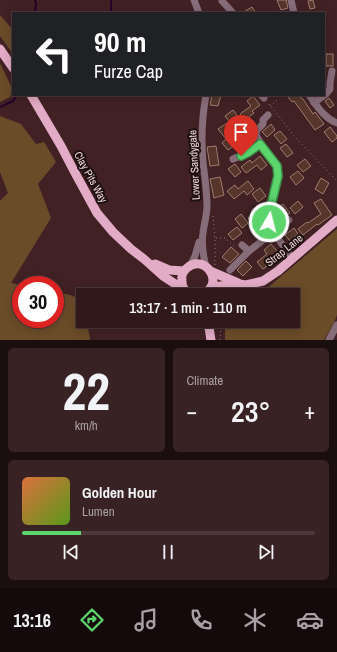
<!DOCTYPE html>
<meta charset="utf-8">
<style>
:root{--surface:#31191b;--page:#392224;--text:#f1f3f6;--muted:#a8a0a3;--line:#4c383a;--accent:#5cd56d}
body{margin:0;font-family:"Archivo Narrow",sans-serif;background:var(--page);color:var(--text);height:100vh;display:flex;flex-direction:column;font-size:15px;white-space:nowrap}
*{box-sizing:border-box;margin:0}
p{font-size:13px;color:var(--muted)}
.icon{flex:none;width:22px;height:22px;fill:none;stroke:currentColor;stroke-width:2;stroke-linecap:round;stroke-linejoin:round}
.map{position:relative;height:340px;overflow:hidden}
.panel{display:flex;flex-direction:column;gap:8px;padding:8px;background:#1b0e0f;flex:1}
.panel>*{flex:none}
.banner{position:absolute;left:12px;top:12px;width:313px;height:84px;border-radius:0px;box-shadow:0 2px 10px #0003,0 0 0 1px var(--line);background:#202124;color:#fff;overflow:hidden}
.speed{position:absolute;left:12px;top:276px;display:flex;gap:8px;font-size:20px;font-weight:700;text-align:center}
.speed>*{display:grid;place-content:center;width:52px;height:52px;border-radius:50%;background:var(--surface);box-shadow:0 2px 10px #0003,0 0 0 1px var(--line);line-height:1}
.speed .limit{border:6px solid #d22;background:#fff;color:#111}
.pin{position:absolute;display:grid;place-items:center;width:34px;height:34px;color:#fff;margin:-41px -17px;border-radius:50% 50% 50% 0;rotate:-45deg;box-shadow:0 0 4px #0007}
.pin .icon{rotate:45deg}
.me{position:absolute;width:44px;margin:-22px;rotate:8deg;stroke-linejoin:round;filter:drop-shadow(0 0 3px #0008)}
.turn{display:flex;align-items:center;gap:14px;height:84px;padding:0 16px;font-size:18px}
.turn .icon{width:52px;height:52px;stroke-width:2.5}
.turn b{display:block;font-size:28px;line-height:34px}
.big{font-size:30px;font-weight:600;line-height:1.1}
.panel .widget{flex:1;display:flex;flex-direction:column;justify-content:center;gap:6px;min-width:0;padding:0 14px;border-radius:6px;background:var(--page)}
.panel .dial{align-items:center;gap:0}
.dial b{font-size:52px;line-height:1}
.song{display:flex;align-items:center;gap:12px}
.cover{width:48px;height:48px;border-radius:6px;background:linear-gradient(135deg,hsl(20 70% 55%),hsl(90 70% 35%))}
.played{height:4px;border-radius:2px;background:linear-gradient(90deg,var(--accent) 20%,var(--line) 20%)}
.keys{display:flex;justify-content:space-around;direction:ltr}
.heat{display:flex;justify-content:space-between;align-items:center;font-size:22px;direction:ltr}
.panel .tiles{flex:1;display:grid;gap:8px;grid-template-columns:1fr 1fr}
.widget:last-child{grid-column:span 2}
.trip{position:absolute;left:76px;top:288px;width:224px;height:40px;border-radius:0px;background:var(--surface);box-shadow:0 2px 10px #0003,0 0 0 1px var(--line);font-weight:600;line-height:40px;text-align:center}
.tabs{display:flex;height:64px;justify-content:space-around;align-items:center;background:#140a0b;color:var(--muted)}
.tabs .icon{width:28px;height:28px}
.tabs .current{color:var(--accent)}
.tabs b{font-size:18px;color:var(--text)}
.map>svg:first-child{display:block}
.green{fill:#6b4c29}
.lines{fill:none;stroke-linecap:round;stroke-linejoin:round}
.stream{stroke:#25022b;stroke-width:2}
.building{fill:#56362b;stroke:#a07c6f}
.path{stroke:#967b7d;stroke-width:1;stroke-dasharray:1 3;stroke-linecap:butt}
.minor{stroke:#876c79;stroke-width:7}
.major{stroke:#e2abc6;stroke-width:9}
.route-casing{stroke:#3c8a47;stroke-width:10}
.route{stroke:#5cd56d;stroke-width:7}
.labels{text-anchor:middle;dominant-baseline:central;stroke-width:4;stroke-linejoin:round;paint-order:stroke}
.street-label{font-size:11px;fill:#ebd5d6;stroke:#1e1011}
</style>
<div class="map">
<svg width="337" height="340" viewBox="0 0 337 340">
<rect width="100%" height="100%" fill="#412124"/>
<g class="green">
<path d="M 0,15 L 13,30 L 13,54 L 0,36 Z"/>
<path d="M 0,63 L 12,88 L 10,97 L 0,102 Z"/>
<path d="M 0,116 L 21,124 L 36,144 L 44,142 L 56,162 L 38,184 L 51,218 L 11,283 L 21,285 L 21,319 L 55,319 L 55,292 L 70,295 L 83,300 L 83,321 L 87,321 L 90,340 L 0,340 L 0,201 L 8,193 L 0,172 Z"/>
<path d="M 337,229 L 337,315 L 334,323 L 324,340 L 225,340 C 225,333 224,326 229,321 L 293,321 L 293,295 L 259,295 Z"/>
</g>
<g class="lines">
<g class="stream">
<path d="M 35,0 L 36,4 L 35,13"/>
<path d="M 111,0 L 111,13"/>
<path d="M 0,107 L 13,101 L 17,95"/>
</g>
</g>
<g class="building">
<path d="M 277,0 L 286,0 L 288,8 L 281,10 Z"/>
<path d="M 313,0 L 315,8 L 310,9 L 308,1 Z"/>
<path d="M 252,7 L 256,13 L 242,13 Z"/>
<rect x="326" y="54" width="7" height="12"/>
<path d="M 212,95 L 221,95 L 218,106 L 210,105 Z"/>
<path d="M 290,95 L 302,95 L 300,97 L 302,99 L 303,99 L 313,114 L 315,112 L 324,124 L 315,130 L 294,101 L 292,102 L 288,97 L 290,96 Z"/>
<path d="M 253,96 L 260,105 L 252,111 L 254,113 L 245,120 L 240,114 L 251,106 L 247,101 Z"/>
<path d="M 329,98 L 334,105 L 330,108 L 325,101 Z"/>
<path d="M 233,110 L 239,118 L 231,124 L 225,116 Z"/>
<path d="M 227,123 L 233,130 L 228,133 L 236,144 L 228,150 L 222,143 L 226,139 L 218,129 Z"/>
<path d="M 271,124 L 275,130 L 267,137 L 262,132 Z"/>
<path d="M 330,127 L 337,136 L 337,138 L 332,142 L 324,132 Z"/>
<path d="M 280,131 L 287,139 L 281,144 L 274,135 Z"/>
<path d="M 286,144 L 293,153 L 287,157 L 280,148 Z"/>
<path d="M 216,146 L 219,165 L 210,166 L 207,147 Z"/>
<path d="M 260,156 L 267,165 L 261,170 L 257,165 L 246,173 L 241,167 L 250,160 L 252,163 Z"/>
<path d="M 305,159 L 311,166 L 303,172 L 297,165 Z"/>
<path d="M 235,164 L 241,172 L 235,177 L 228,169 Z"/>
<path d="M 298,171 L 304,178 L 296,185 L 290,177 Z"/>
<path d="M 220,177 L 224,195 L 214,198 L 210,179 Z"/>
<path d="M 321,178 L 329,183 L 323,194 L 315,189 Z"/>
<path d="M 248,181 L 254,189 L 247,195 L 244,191 L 234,199 L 227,191 L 235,185 L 238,189 Z"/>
<path d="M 260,188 L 266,196 L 258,202 L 252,194 Z"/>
<path d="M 321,199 L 332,215 L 318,225 L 317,224 L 303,235 L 298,229 L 307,222 L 308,223 L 321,214 L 314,203 Z"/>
<path d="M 298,201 L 303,207 L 295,214 L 290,208 Z"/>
<path d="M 283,204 L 290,213 L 284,218 L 277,209 Z"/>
<path d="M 254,213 L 261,222 L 255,227 L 248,218 Z"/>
<path d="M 241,214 L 248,223 L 242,228 L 235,219 Z"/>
<path d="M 237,227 L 242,233 L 233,240 L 228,234 Z"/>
<path d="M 294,228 L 298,234 L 290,241 L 285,235 Z"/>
<path d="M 271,244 L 278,252 L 268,260 L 271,263 L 263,269 L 257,262 L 267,254 L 264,250 Z"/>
<path d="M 231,247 L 239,254 L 230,263 L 222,257 Z"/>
<path d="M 246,261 L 252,267 L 243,276 L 237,270 Z"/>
</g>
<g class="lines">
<g class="path">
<path d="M 269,104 L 295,137 L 337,181"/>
<path d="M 270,106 L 276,101 L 279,95"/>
<path d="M 213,216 L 215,238 L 215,265"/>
<path d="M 216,238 L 225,238 L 235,247"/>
<path d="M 251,295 L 252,291"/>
<path d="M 220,340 L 221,328 L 226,321"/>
</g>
<g class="minor">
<path d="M 194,0 L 199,13"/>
<path d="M 291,0 L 294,13"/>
<path d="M 222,1 L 233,13"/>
<path d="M 206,95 C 202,117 201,140 203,163 C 205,177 207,191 207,206 C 207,215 204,224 203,233 C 201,245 203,255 206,267"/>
<path d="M 261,95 L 264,98"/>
<path d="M 309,95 C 317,106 324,118 337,123"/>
<path d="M 314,103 L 326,94 L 330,89 L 330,83 L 332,71"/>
<path d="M 268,115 L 263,120 L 263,124 L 257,130 L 256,135 L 261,144 L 277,166 L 279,176 L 270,210 L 269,222 L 273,232 L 293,259"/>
<path d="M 241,130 L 249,140 L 258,146"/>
<path d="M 233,159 L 249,152 L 261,144"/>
<path d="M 242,245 L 249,251 L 289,220"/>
<path d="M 190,266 L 195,256 L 199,242"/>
<path d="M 230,270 L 249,251"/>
<path d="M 329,340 L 337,325"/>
</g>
<g class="major">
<path d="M 0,49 L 13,68"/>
<path d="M 31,95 L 61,146 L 74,171 L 97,213 L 113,232 L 131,249 L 144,259 L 163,276 L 186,291"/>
<path d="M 155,264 L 169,270 L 184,271"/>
<path d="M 210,271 L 238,283"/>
<path d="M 211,287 L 239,284 L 246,285 L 263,281 L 278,271 L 337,220"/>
<path d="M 193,295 C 187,293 182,289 182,282 C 181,276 183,271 187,268 C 205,252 227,285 201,295"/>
<path d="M 208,321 L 211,340"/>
</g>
</g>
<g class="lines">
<g class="route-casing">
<path id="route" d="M 241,156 L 249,152 L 260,144 L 277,166 L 278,176 L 270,210 L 269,222"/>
</g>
<use href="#route" class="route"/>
</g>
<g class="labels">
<g class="street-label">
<text transform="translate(194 165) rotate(-93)">Lower Sandygate</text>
<text transform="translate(91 177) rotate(61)">Clay Pits Way</text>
<text transform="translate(284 250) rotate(-39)">Strap Lane</text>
</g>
</g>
</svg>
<div class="speed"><div class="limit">30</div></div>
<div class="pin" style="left:241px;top:156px;background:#d93025"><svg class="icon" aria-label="arrive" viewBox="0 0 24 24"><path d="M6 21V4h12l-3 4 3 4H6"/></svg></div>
<svg class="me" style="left:269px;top:222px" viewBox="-20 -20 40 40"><circle r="17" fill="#5cd56d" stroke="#fff" stroke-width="3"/><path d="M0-11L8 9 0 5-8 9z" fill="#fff"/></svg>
<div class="trip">13:17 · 1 min · 110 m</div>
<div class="banner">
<div class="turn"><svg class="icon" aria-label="left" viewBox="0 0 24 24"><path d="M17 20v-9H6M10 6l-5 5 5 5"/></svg><div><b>90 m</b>Furze Cap</div></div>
</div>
</div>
<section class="panel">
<div class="tiles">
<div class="widget dial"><b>22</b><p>km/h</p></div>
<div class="widget"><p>Climate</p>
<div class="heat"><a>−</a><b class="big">23°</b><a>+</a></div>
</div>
<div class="widget">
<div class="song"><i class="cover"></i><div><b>Golden Hour</b><p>Lumen</p></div></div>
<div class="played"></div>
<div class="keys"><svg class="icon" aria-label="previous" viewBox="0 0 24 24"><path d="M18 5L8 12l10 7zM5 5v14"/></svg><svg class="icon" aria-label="pause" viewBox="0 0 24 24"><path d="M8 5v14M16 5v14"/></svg><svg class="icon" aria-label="next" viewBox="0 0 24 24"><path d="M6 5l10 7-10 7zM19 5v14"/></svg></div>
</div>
</div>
</section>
<nav class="tabs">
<b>13:16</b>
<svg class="icon current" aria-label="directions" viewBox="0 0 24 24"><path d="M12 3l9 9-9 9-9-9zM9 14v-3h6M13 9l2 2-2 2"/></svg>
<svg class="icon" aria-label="music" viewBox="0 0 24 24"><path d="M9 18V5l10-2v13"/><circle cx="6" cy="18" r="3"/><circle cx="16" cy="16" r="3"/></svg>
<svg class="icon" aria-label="phone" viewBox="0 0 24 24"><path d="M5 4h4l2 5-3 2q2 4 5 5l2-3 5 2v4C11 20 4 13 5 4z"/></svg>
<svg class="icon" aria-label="climate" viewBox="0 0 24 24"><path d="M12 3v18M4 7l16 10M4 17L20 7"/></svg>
<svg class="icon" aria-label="car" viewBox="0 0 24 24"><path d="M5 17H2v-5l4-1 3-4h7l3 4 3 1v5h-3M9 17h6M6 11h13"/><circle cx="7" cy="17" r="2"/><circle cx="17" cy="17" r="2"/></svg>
</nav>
